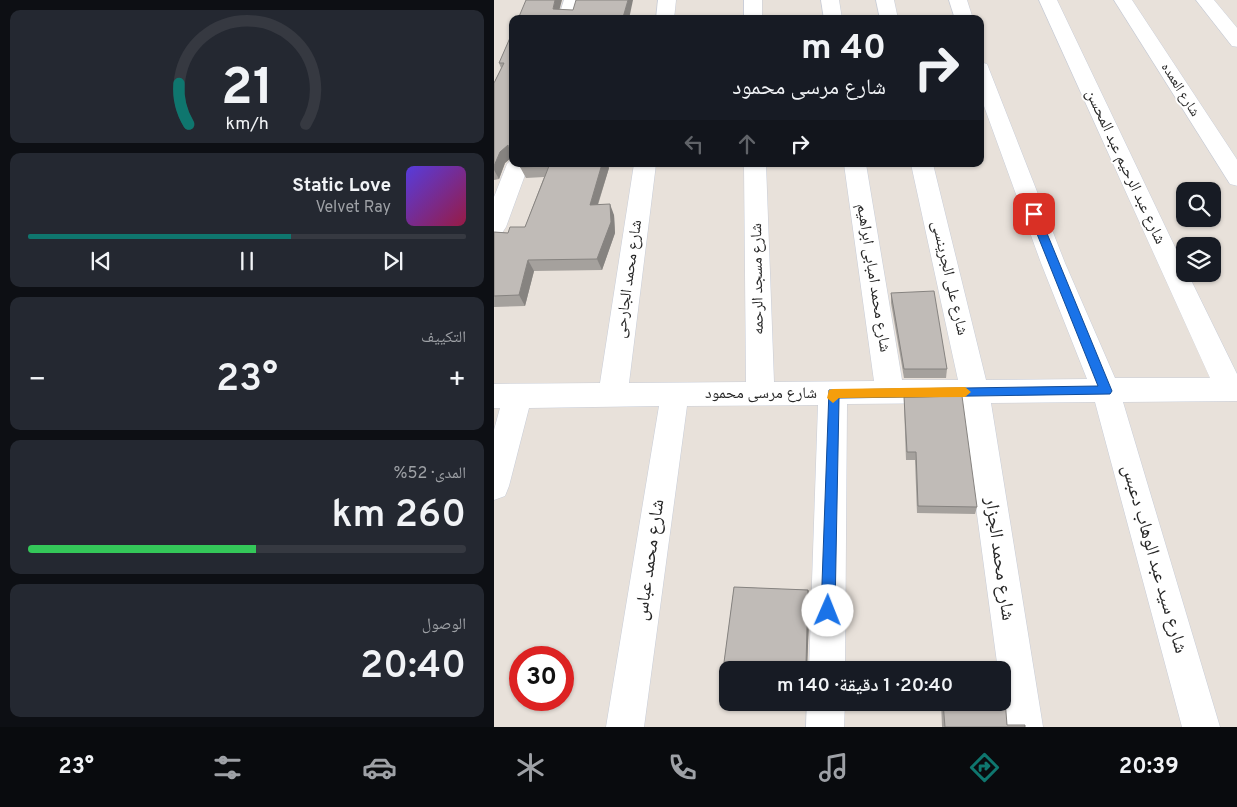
<!DOCTYPE html>
<html lang="ar">
<meta charset="utf-8">
<style>
:root{--surface:#171b24;--page:#242831;--text:#f1f3f6;--muted:#9ea1a6;--line:#363941;--accent:#0f766e}
body{margin:0;font-family:Overpass,"Noto Naskh Arabic",sans-serif;background:var(--page);color:var(--text);direction:rtl;height:100vh;display:flex;flex-direction:column;font-size:19px;white-space:nowrap}
*{box-sizing:border-box;margin:0}
p{font-size:16px;color:var(--muted)}
.icon{flex:none;width:28px;height:28px;fill:none;stroke:currentColor;stroke-width:2;stroke-linecap:round;stroke-linejoin:round}
.map{position:relative;flex:1;overflow:hidden;direction:ltr}
.side{display:flex;flex-direction:column;gap:10px;padding:10px;background:#0d0f14;width:494px}
.side>*{flex:none}
.hud{position:absolute;left:15px;top:15px;width:475px;height:152px;border-radius:10px;box-shadow:0 1px 4px #0004;direction:rtl;background:#171b24;color:var(--text);overflow:hidden}
.fabs{position:absolute;left:682px;top:182px;display:grid;gap:10px}
.fabs a{display:grid;place-items:center;width:45px;height:45px;border-radius:10px;background:var(--surface);box-shadow:0 1px 4px #0004;font-size:25px}
.speed{position:absolute;left:15px;top:646px;display:flex;gap:10px;font-size:25px;font-weight:700;text-align:center}
.speed>*{display:grid;place-content:center;width:65px;height:65px;border-radius:50%;background:var(--surface);box-shadow:0 1px 4px #0004;line-height:1}
.speed .limit{border:8px solid #d22;background:#fff;color:#111}
.pin{position:absolute;display:grid;place-items:center;width:42px;height:42px;color:#fff;margin:-21px;border-radius:10px;box-shadow:0 2px 8px #0006}
.me{position:absolute;width:55px;margin:-28px;rotate:1deg;stroke-linejoin:round;filter:drop-shadow(0 0 4px #0008)}
.turn{display:flex;align-items:center;gap:18px;height:105px;padding:0 15px;font-size:22px}
.turn .icon{width:65px;height:65px;stroke-width:2.5}
.turn b{display:block;font-size:35px;line-height:42px}
.lanes{display:flex;align-items:center;height:48px;padding:0 15px;background:#0003;justify-content:center;gap:25px;direction:ltr}
.lanes .off{opacity:.35}
.big{font-size:38px;font-weight:600;line-height:1.1}
.side .widget{flex:1;display:flex;flex-direction:column;justify-content:center;gap:8px;min-width:0;padding:0 18px;border-radius:10px;background:var(--page)}
.side .dial{align-items:center;gap:0}
.dial svg{height:130px;overflow:visible;fill:none;stroke:var(--line);stroke-width:7;stroke-linecap:round;text-anchor:middle}
.dial text{fill:var(--text);stroke:none}
.song{display:flex;align-items:center;gap:15px}
.cover{width:60px;height:60px;border-radius:8px;background:linear-gradient(135deg,hsl(250 70% 55%),hsl(340 70% 35%))}
.played{height:5px;border-radius:2px;background:linear-gradient(90deg,var(--accent) 60%,var(--line) 60%)}
.keys{display:flex;justify-content:space-around;direction:ltr}
.heat{display:flex;justify-content:space-between;align-items:center;font-size:28px;direction:ltr}
.charge{height:8px;border-radius:4px;background:linear-gradient(90deg,#34c759 52%,var(--line) 0)}
.trip{position:absolute;left:225px;top:661px;width:292px;height:50px;border-radius:10px;background:var(--surface);box-shadow:0 1px 4px #0004;font-weight:600;line-height:50px;text-align:center;direction:rtl}
.dock{display:flex;height:80px;justify-content:space-around;align-items:center;background:#090b0e;color:var(--muted)}
.dock .icon{width:35px;height:35px}
.dock .selected{color:var(--accent)}
.dock b{font-size:22px;color:var(--text)}
main{display:flex;flex:1;min-height:0}
.map>svg:first-child{display:block}
.lines{fill:none;stroke-linecap:round;stroke-linejoin:round}
.street-casing{stroke:#c8cdd8;stroke-width:1}
.street{fill:#fff;fill-rule:evenodd}
.wall{fill:#a5a19d}
.shaded-wall{fill:#868380}
.building{fill:#c0bbb7;stroke:#868380}
.route{fill:#1a73e8;stroke:#114b97}
.slow{fill:#f59e0b}
.labels{text-anchor:middle;dominant-baseline:central;stroke-width:4;stroke-linejoin:round;paint-order:stroke}
.far-street-label{font-size:14px;fill:#272727;stroke:#fff}
.street-label{font-size:16px;fill:#272727;stroke:#fff}
.near-street-label{font-size:19px;fill:#272727;stroke:#fff}
</style>
<main>
<div class="map">
<svg width="744" height="727" viewBox="0 0 744 727">
<rect width="100%" height="100%" fill="#e8e1da"/>
<g class="lines">
<g class="street-casing">
<g id="street">
<path d="M 70,0 L 88,0 L 82,19 L 64,19 Z"/>
<path d="M 164,0 L 182,0 L 180,19 L 162,19 Z"/>
<rect x="250" y="0" width="18" height="19"/>
<path d="M 327,0 L 345,0 L 348,19 L 330,19 Z"/>
<path d="M 382,0 L 400,0 L 404,19 L 386,19 Z"/>
<path d="M 455,0 L 473,0 L 479,19 L 461,19 Z"/>
<path d="M 545,0 L 563,0 L 691,268 L 691,274 L 694,274 L 744,376 L 744,401 L 629,402 L 726,727 L 688,727 L 601,402 L 497,403 L 549,727 L 511,727 L 508,702 L 509,670 L 504,670 L 468,403 L 353,404 L 351,670 L 315,670 L 324,405 L 193,406 L 150,727 L 112,727 L 165,406 L 35,408 L 15,486 L 11,496 L 0,500 L 0,430 L 6,408 L 0,408 L 0,384 L 106,383 L 140,164 L 162,164 L 135,383 L 252,382 L 250,164 L 272,164 L 280,382 L 380,381 L 350,164 L 372,164 L 408,380 L 464,380 L 417,164 L 439,164 L 492,380 L 593,379 L 547,263 L 486,95 L 486,62 L 493,64 L 571,263 L 621,378 L 716,378 Z"/>
<path d="M 620,0 L 638,0 L 744,161 L 744,186 L 736,184 Z"/>
<path d="M 702,0 L 720,0 L 744,29 L 744,47 L 738,46 Z"/>
<path d="M 19,158 L 19,164 L 35,164 L 12,227 L 8,233 L 0,235 L 0,197 L 13,164 Z"/>
<path d="M 313,702 L 351,702 L 350,727 L 312,727 Z"/>
</g>
</g>
<use href="#street" class="street"/>
</g>
<g class="wall">
<path d="M 19,31 L 19,158 L 18,157 L 11,163 L 5,179 L 0,180 L 0,83 L 7,68 L 5,63 Z"/>
<path d="M 28,164 L 113,164 L 115,168 L 104,205 L 120,215 L 121,233 L 108,270 L 40,271 L 31,306 L 0,307 L 0,232 L 14,233 L 31,227 L 50,177 L 32,178 L 26,167 Z"/>
<path d="M 397,293 L 453,369 L 452,378 L 410,378 L 397,303 Z"/>
<path d="M 410,397 L 483,507 L 481,514 L 423,513 L 421,460 L 412,460 L 410,405 Z"/>
<path d="M 240,587 L 314,590 L 316,596 L 313,665 L 325,667 L 326,670 L 234,670 L 234,690 L 230,689 L 227,685 Z"/>
<path d="M 447,702 L 509,702 L 513,725 L 531,727 L 448,727 Z"/>
</g>
<g class="shaded-wall">
<path d="M 61,0 L 68,0 L 63,19 L 59,9 Z"/>
<path d="M 134,0 L 139,0 L 135,19 L 128,19 Z"/>
<path d="M 14,145 L 18,157 L 11,163 L 5,179 L 0,170 L 0,166 L 6,152 Z"/>
<path d="M 108,164 L 113,164 L 115,168 L 100,216 L 96,205 Z"/>
<path d="M 116,204 L 120,215 L 121,233 L 108,270 L 103,259 Z"/>
<path d="M 34,260 L 40,271 L 31,306 L 25,295 Z"/>
<path d="M 314,590 L 316,596 L 313,670 L 312,665 Z"/>
</g>
<g class="building">
<path d="M 32,0 L 61,0 L 59,9 L 79,10 L 82,0 L 134,0 L 130,14 L 128,19 L 24,19 Z"/>
<path d="M 19,31 L 19,151 L 15,151 L 14,145 L 6,152 L 0,166 L 0,83 L 10,63 L 5,63 Z"/>
<path d="M 28,164 L 108,164 L 96,205 L 116,204 L 117,222 L 103,259 L 34,260 L 25,295 L 0,296 L 0,232 L 14,233 L 16,227 L 31,227 L 55,166 L 26,167 Z"/>
<path d="M 440,291 L 453,369 L 410,369 L 397,293 Z"/>
<path d="M 468,396 L 483,507 L 424,506 L 422,452 L 413,452 L 410,397 Z"/>
<path d="M 240,587 L 314,590 L 312,665 L 325,667 L 325,670 L 234,670 L 234,685 L 227,685 Z"/>
<path d="M 509,686 L 510,686 L 513,725 L 531,725 L 531,727 L 451,727 L 449,702 L 509,702 Z"/>
</g>
<path class="route" d="M 540,211 L 545,214 L 618,391 L 616,394 L 345,398 L 341,611 L 339,616 L 334,618 L 329,616 L 327,611 L 335,390 L 604,386 L 535,214 Z"/>
<path class="slow" d="M 471,387 L 477,392 L 471,397 L 345,398 L 339,403 L 333,398 L 335,390 L 339,389 Z"/>
<g class="labels">
<g class="far-street-label">
<text transform="translate(686 90) rotate(58)">شارع العمده</text>
</g>
<g class="street-label">
<text transform="translate(631 167) rotate(65)">شارع عبد الرحيم عبد المحسن</text>
<text transform="translate(379 278) rotate(81)">شارع محمد امبابى ابراهيم</text>
<text transform="translate(455 278) rotate(77)">شارع على الجرينسى</text>
<text transform="translate(135 279) rotate(-82)">شارع محمد الجارحى</text>
<text transform="translate(264 279) rotate(-91)">شارع مسجد الرحمه</text>
<text x="267" y="394">شارع مرسى محمود</text>
</g>
<g class="near-street-label">
<text transform="translate(505 559) rotate(82)">شارع محمد الجزار</text>
<text transform="translate(660 559) rotate(74)">شارع سيد عبد الوهاب دعبس</text>
<text transform="translate(156 560) rotate(-82)">شارع محمد عباس</text>
</g>
</g>
</svg>
<div class="fabs">
<a><svg class="icon" aria-label="search" viewBox="0 0 24 24"><circle cx="10" cy="10" r="6"/><path d="M15 15l6 6"/></svg></a>
<a><svg class="icon" aria-label="layers" viewBox="0 0 24 24"><path d="M12 4l9 5-9 5-9-5zM3 14l9 5 9-5"/></svg></a>
</div>
<div class="speed"><div class="limit">30</div></div>
<div class="pin" style="left:540px;top:214px;background:#d93025"><svg class="icon" aria-label="arrive" viewBox="0 0 24 24"><path d="M6 21V4h12l-3 4 3 4H6"/></svg></div>
<svg class="me" style="left:334px;top:611px" viewBox="-20 -20 40 40"><circle r="19" fill="#fff"/><path d="M0-13L10 11 0 6-10 11z" fill="#1a73e8"/></svg>
<div class="trip">20:40 · 1 دقيقة · 140 m</div>
<div class="hud">
<div class="turn"><svg class="icon" aria-label="right" viewBox="0 0 24 24"><path d="M7 20v-9h11M14 6l5 5-5 5"/></svg><div><b>40 m</b>شارع مرسى محمود</div></div>
<div class="lanes"><svg class="icon off" aria-label="left" viewBox="0 0 24 24"><path d="M17 20v-9H6M10 6l-5 5 5 5"/></svg><svg class="icon off" aria-label="ahead" viewBox="0 0 24 24"><path d="M12 20V5M6 11l6-6 6 6"/></svg><svg class="icon" aria-label="right" viewBox="0 0 24 24"><path d="M7 20v-9h11M14 6l5 5-5 5"/></svg></div>
</div>
</div>
<section class="side">
<div class="widget dial"><svg viewBox="0 0 100 80">
<path d="M14 69A42 42 0 1 1 86 69"/>
<path d="M14 69A42 42 0 0 1 8 44" stroke="#0f766e"/>
<text x="50" y="56" font-size="32" font-weight="700">21</text>
<text x="50" y="72" font-size="11">km/h</text>
</svg></div>
<div class="widget">
<div class="song"><i class="cover"></i><div><b>Static Love</b><p>Velvet Ray</p></div></div>
<div class="played"></div>
<div class="keys"><svg class="icon" aria-label="previous" viewBox="0 0 24 24"><path d="M18 5L8 12l10 7zM5 5v14"/></svg><svg class="icon" aria-label="pause" viewBox="0 0 24 24"><path d="M8 5v14M16 5v14"/></svg><svg class="icon" aria-label="next" viewBox="0 0 24 24"><path d="M6 5l10 7-10 7zM19 5v14"/></svg></div>
</div>
<div class="widget"><p>التكييف</p>
<div class="heat"><a>−</a><b class="big">23°</b><a>+</a></div>
</div>
<div class="widget"><p>المدى · 52%</p><b class="big">260 km</b><div class="charge"></div></div>
<div class="widget"><p>الوصول</p><b class="big">20:40</b></div>
</section>
</main>
<nav class="dock">
<b>20:39</b>
<svg class="icon selected" aria-label="directions" viewBox="0 0 24 24"><path d="M12 3l9 9-9 9-9-9zM9 14v-3h6M13 9l2 2-2 2"/></svg>
<svg class="icon" aria-label="music" viewBox="0 0 24 24"><path d="M9 18V5l10-2v13"/><circle cx="6" cy="18" r="3"/><circle cx="16" cy="16" r="3"/></svg>
<svg class="icon" aria-label="phone" viewBox="0 0 24 24"><path d="M5 4h4l2 5-3 2q2 4 5 5l2-3 5 2v4C11 20 4 13 5 4z"/></svg>
<svg class="icon" aria-label="climate" viewBox="0 0 24 24"><path d="M12 3v18M4 7l16 10M4 17L20 7"/></svg>
<svg class="icon" aria-label="car" viewBox="0 0 24 24"><path d="M5 17H2v-5l4-1 3-4h7l3 4 3 1v5h-3M9 17h6M6 11h13"/><circle cx="7" cy="17" r="2"/><circle cx="17" cy="17" r="2"/></svg>
<svg class="icon" aria-label="filters" viewBox="0 0 24 24"><path d="M4 7h16M4 17h16"/><circle cx="9" cy="7" r="2"/><circle cx="15" cy="17" r="2"/></svg>
<b>23°</b>
</nav>
